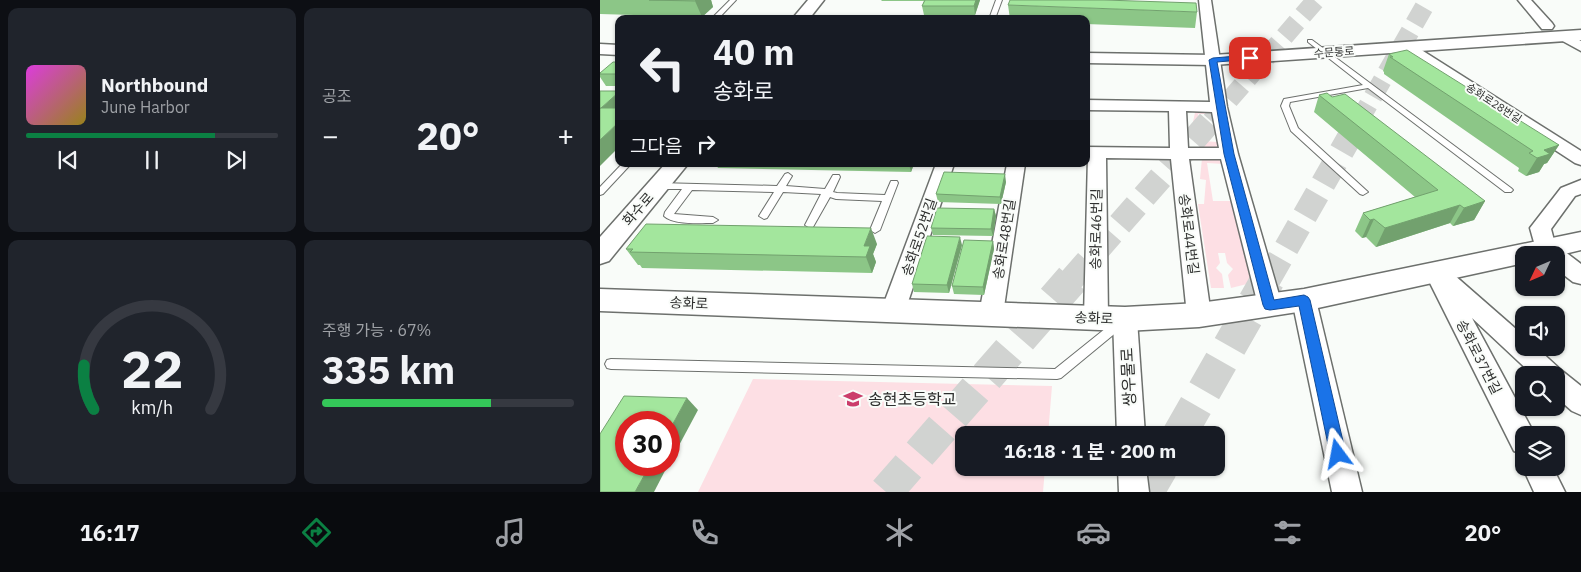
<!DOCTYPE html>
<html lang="ko">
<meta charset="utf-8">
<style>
:root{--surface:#171b24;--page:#20242c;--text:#f1f3f6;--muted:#9ea1a6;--line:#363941;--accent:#0b8043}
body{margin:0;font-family:"IBM Plex Sans","Noto Sans KR",sans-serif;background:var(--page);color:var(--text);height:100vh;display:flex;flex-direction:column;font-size:19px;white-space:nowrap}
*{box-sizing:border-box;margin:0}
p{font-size:16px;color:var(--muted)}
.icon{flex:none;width:28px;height:28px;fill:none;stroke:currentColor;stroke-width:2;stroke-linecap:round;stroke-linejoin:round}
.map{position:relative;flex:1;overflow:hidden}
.details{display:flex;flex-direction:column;gap:8px;padding:8px;background:#0d0f14;width:600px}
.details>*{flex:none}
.guide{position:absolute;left:15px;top:15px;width:475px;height:152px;border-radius:10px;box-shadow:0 1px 4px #0004;background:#171b24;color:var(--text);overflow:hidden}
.needle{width:32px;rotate:226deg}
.fabs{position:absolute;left:915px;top:246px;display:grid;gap:10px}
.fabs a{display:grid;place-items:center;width:50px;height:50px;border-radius:10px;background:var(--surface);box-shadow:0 1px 4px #0004;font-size:25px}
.speed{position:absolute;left:15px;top:411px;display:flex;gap:10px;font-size:25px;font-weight:700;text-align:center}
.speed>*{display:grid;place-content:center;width:65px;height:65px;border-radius:50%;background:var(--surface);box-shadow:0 1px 4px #0004;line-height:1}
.speed .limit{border:8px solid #d22;background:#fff;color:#111}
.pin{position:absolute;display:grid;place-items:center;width:42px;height:42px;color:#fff;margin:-21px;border-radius:10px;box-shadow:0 2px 8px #0006}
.me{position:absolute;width:55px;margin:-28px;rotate:347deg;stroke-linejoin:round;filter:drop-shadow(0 0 4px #0008)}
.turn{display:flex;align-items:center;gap:18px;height:105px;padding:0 15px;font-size:22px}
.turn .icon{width:65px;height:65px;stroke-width:2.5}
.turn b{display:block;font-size:35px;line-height:42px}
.then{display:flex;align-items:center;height:48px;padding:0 15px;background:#0003;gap:10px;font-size:19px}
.big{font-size:38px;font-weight:700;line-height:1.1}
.details .card{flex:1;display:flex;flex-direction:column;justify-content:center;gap:8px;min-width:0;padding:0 18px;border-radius:10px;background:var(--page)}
.details .dial{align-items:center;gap:0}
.dial svg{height:130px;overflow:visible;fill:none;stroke:var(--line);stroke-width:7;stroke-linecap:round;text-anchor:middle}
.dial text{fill:var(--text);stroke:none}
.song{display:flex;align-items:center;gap:15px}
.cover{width:60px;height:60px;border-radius:8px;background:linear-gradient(135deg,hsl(300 70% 55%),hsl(50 70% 35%))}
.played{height:5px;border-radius:2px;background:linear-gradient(90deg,var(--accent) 75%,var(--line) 75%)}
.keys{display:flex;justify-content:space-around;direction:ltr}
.heat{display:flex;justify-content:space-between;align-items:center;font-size:28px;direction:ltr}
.charge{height:8px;border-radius:4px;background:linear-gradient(90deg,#34c759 67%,var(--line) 0)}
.details .tiles{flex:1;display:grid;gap:8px;grid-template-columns:repeat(2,1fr)}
.trip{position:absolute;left:355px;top:426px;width:270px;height:50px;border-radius:10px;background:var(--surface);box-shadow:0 1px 4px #0004;font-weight:700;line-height:50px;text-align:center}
.menu{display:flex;height:80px;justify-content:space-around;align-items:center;background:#090b0e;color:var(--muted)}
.menu .icon{width:35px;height:35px}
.menu .selected{color:var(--accent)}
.menu b{font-size:22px;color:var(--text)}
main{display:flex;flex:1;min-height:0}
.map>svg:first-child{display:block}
.green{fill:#fddfe4}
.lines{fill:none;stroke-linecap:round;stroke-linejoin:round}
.motorway-tunnel-far2{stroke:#d1d3d1;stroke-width:19;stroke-dasharray:19 9;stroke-linecap:butt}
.motorway-tunnel-far1{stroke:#d1d3d1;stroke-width:25;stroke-dasharray:25 12;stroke-linecap:butt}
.motorway-tunnel{stroke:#d1d3d1;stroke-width:34;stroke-dasharray:34 17;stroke-linecap:butt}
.service-casing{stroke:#6d706d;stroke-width:2}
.minor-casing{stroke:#6d706d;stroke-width:3}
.tertiary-casing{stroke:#6d706d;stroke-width:3}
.service{fill:#fff;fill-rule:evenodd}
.minor{fill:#fff;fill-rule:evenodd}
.tertiary{fill:#fff;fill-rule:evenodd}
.wall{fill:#8cc687}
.shaded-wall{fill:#72a16e}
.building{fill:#a3e69d;stroke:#72a16e}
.route{fill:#1a73e8;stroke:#114b97}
.labels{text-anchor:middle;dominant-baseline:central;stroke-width:4;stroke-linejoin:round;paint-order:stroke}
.far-street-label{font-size:11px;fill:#2f302f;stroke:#f9fcf9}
.street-label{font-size:14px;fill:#2f302f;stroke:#f9fcf9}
.near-street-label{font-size:16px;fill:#2f302f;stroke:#f9fcf9}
.near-poi-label{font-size:16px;fill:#2f302f;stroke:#f9fcf9;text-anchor:start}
</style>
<main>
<section class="details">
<div class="tiles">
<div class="card">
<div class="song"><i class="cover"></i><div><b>Northbound</b><p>June Harbor</p></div></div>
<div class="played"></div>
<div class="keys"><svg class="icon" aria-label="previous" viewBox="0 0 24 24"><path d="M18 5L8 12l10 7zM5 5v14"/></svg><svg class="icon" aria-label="pause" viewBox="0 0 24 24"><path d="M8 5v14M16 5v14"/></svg><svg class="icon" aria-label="next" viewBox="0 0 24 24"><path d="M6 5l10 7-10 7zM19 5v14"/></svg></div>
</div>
<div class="card"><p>공조</p>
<div class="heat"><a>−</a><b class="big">20°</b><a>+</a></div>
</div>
<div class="card dial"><svg viewBox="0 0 100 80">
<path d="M14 69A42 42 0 1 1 86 69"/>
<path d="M14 69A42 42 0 0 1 8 42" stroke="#0b8043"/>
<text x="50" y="56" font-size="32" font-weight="700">22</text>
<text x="50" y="72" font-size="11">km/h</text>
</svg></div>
<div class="card"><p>주행 가능 · 67%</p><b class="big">335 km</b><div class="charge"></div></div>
</div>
</section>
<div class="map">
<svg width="981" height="492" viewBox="0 0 981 492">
<rect width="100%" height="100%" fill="#f9fcf9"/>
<g class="green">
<path d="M 596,108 L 609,111 L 612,114 L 598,114 L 602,141 L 617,142 L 617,147 L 600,148 L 593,122 Z"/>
<path d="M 602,158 L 619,160 L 624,164 L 607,163 L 613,201 L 632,201 L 651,283 L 631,288 L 628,275 L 633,269 L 627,263 L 625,253 L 618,253 L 620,263 L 616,268 L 622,274 L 624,288 L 611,288 L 598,204 L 604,204 L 606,180 L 600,179 Z"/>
<path d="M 153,379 L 452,386 L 448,435 L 364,435 L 364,468 L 445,468 L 443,492 L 98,492 Z"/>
</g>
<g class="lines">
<g class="motorway-tunnel-far2">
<path d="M 611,121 L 716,0"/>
<path d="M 759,121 L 828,0"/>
</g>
<g class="motorway-tunnel-far1">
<path d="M 471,280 L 612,119"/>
<path d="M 668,280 L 760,119"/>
</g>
<g class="motorway-tunnel">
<path d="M 579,435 L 668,279"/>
<path d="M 286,492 L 472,279"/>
<path d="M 547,492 L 561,468"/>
</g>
<g class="service-casing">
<g id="service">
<path d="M 130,0 L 136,0 L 118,19 L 111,19 Z"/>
<path d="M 396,0 L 402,0 L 395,19 L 389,19 Z"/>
<path d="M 708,40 L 712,40 L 911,188 L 913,190 L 911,192 L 905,192 L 768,88 L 690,102 L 689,106 L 698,128 L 768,192 L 763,195 L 760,194 L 691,131 L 681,106 L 684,99 L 763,85 L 708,42 Z"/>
<path d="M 22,164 L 31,164 L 3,194 L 0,195 L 0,187 Z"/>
<path d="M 188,173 L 192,176 L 186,186 L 225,189 L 233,175 L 239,175 L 240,177 L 233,192 L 237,193 L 285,195 L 291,181 L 297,181 L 298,183 L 280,230 L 275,233 L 270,230 L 282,201 L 236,199 L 230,197 L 213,227 L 210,228 L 205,225 L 221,194 L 183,192 L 167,218 L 164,219 L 159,216 L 174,192 L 92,190 L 74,214 L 113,217 L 118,220 L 113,223 C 100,223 73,225 64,216 L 65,212 L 82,189 L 58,189 L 53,186 L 58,183 L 177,186 L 185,174 Z"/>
<path d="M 520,319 L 524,320 L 526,323 L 524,326 L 461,378 L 457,379 L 11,369 L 7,368 L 5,364 L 7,360 L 11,359 L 455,369 L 516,320 Z"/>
</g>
</g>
<g class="minor-casing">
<g id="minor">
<path d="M 599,0 L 611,0 L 627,107 L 638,154 L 682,305 L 678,311 L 670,314 L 662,311 L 658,305 L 621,159 L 589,159 L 611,315 L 607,322 L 599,324 L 591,322 L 587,315 L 571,159 L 506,158 L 508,318 L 504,325 L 496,327 L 488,325 L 484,318 L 488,157 L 486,157 L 486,147 L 570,148 L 569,111 L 486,110 L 486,100 L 610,102 ZM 586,111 L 612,112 L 619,148 L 588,148 Z"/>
<path d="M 918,0 L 931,0 L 952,23 L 954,26 L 952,29 L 942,29 Z"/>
<path d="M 964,32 L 981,41 L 981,51 L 959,39 L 957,36 L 959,33 Z"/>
<path d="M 807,43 L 812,44 L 981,151 L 981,165 L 975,163 L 802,50 L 800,47 L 802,44 Z"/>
<path d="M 336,164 L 354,164 L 305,311 L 301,318 L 293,320 L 285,318 L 281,311 Z"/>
<path d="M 407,164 L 425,164 L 403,314 L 399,321 L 391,323 L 383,321 L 379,314 Z"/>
<path d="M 981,180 L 981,194 L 975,196 L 951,229 L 955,244 L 981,264 L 981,284 L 973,282 L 956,269 L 956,255 L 937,253 L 930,228 L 961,188 Z"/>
<path d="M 835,263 L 843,265 L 847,272 L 853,274 L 924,336 L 924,348 L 937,348 L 961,370 L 981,386 L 981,415 L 972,411 L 956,397 L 956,375 L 933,375 L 872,318 L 935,435 L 924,435 L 924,455 L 914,451 L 824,271 L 827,265 Z"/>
<path d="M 704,291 L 712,294 L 716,300 L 762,492 L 732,492 L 692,300 L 696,294 Z"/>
<path d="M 525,310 L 533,312 L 537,319 L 545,435 L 517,435 L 513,319 L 517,312 Z"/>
<path d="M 924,465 L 924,468 L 953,468 L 965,492 L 934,492 L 923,468 Z"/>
<path d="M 518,468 L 546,468 L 549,492 L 519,492 Z"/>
</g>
</g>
<g class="tertiary-casing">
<g id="tertiary">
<path d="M 208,0 L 224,0 L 209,19 L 192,19 Z"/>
<path d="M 981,30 L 981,40 L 613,65 L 486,63 L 486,53 L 613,55 Z"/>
<path d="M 0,44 L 19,45 L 19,55 L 0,54 Z"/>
<path d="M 65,164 L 88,164 L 9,261 L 0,264 L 0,237 Z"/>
<path d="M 981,232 L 981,250 L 956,256 L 924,255 L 924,263 L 704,311 L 599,327 L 525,331 L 0,311 L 0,289 L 525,307 L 599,303 L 704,289 Z"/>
</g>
</g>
<use href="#service" class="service"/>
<use href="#minor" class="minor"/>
<use href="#tertiary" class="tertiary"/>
</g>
<g class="wall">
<path d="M 0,0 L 111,0 L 113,7 L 102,17 L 0,14 Z"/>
<path d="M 281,0 L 380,0 L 375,15 L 324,15 L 322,6 L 324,1 L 282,1 Z"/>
<path d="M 408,5 L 597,12 L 595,28 L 486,24 L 486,19 L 410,19 Z"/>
<path d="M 789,54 L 959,145 L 947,163 L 944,164 L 939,172 L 926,176 L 918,171 L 919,168 L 784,74 L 784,72 L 783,71 Z"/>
<path d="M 19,62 L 19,86 L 6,86 L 0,77 L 0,73 Z"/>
<path d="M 719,95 L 732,97 L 885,201 L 874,220 L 853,226 L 850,223 L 776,247 L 766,237 L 762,238 L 755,231 L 763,213 L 815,197 L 714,112 Z"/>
<path d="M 113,164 L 314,164 L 311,172 L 118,168 L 117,166 L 114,166 Z"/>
<path d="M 406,182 L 401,204 L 338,202 L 336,194 Z"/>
<path d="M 394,209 L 396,216 L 393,236 L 333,235 L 331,228 Z"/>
<path d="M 393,241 L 394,249 L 384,295 L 354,294 L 352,286 Z"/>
<path d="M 277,244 L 273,254 L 276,262 L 272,273 L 42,268 L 40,265 L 38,265 L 26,249 Z"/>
<path d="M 362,245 L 349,293 L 314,292 L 312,284 Z"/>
</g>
<g class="shaded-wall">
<path d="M 96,0 L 111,0 L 113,7 L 102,17 L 95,1 Z"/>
<path d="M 376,0 L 380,0 L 375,15 L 374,6 Z"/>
<path d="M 19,92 L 19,116 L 1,108 Z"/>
<path d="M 19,122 L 19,147 L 0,166 L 0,140 Z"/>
<path d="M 959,145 L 947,163 L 944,164 L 939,172 L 926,176 L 937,158 L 944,150 Z"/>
<path d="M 309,164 L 314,164 L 311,172 Z"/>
<path d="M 405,174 L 406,182 L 401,204 L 400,197 Z"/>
<path d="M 885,201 L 874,220 L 853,226 L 864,208 Z"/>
<path d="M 860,205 L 850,223 L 776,247 L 785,228 Z"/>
<path d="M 394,209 L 396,216 L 393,236 L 391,229 Z"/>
<path d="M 774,219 L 766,237 L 762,238 L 770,220 Z"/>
<path d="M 271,228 L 277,244 L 273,254 L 276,262 L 272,273 L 266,257 L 264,246 Z"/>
<path d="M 360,237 L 362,245 L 349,293 L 347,285 Z"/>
<path d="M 393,241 L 394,249 L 384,295 L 383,287 Z"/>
<path d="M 87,398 L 98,410 L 69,464 L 69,431 Z"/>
<path d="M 50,465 L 68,465 L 54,492 L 35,492 Z"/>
</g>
<g class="building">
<path d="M 49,0 L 96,0 L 95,1 Z"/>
<path d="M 325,0 L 376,0 L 374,6 L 322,6 Z"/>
<path d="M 410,0 L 504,0 L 596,3 L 597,12 L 408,5 Z"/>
<path d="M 807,50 L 959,145 L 944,150 L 950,154 L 937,158 L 929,153 L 933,151 L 790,57 L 793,57 L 789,54 Z"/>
<path d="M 13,62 L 19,62 L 19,74 L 0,74 L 0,73 Z"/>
<path d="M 0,91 L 19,91 L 19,92 L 1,108 L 0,108 Z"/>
<path d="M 727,93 L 732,97 L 745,94 L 885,201 L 864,208 L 860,205 L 785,228 L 774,219 L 770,220 L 763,213 L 838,190 L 719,95 Z"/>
<path d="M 1,108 L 19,108 L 19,122 L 0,140 L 0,109 Z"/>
<path d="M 344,172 L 405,174 L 400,197 L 336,194 Z"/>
<path d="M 337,208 L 394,209 L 391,229 L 331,228 Z"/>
<path d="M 46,224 L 271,228 L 264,246 L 270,246 L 266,257 L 30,252 L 33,249 L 26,249 Z"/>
<path d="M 327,236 L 360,237 L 347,285 L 312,284 Z"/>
<path d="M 364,240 L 393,241 L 383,287 L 352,286 Z"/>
<path d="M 24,396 L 87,398 L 69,431 L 69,422 L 26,422 L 26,465 L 50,465 L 35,492 L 0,492 L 0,434 Z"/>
</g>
<path class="route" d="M 650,55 L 652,56 L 652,59 L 617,62 L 634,154 L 674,300 L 704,295 L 708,297 L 710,300 L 746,454 L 743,459 L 738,461 L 733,459 L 730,454 L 699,306 L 670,310 L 665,309 L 663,305 L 624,154 L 609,60 L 613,58 Z"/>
<defs>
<g id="school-bare" transform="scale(1.5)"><path d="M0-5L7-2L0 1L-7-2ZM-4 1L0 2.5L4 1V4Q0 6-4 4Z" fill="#cb3d6b" stroke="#f9fcf9" stroke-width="2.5" paint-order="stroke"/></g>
</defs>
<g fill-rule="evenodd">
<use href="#school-bare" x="253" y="399"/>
</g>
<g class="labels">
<g class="far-street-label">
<text transform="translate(734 52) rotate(-4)">수문통로</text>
<text transform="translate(894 103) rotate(33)">송화로28번길</text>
</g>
<g class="street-label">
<text transform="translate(38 209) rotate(-49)">화수로</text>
<text transform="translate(496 229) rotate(-89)">송화로46번길</text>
<text transform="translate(589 234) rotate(83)">송화로44번길</text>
<text transform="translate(319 237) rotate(-71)">송화로52번길</text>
<text transform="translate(404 239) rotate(-81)">송화로48번길</text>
<text transform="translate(89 303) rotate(2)">송화로</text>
<text transform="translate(494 318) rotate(2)">송화로</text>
<text transform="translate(879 357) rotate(63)">송화로37번길</text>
</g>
<g class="near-street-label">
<text transform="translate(528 377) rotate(-93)">쌍우물로</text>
</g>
<g class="near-poi-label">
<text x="268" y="399">송현초등학교</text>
</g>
</g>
</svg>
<div class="fabs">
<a><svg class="needle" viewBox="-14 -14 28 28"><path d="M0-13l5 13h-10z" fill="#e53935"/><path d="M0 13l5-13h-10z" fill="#9ea1a6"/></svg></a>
<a><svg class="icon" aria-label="sound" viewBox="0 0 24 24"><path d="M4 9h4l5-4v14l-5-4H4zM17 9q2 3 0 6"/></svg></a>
<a><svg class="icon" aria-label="search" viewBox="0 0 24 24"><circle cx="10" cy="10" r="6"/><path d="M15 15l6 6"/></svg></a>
<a><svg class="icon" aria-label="layers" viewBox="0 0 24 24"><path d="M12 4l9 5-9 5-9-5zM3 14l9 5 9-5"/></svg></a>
</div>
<div class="speed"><div class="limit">30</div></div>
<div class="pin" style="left:650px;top:58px;background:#d93025"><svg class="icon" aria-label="arrive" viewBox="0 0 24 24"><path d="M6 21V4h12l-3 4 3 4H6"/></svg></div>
<svg class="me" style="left:738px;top:454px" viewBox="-20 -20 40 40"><path d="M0-17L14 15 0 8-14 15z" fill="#1a73e8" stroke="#fff" stroke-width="4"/></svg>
<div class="trip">16:18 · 1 분 · 200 m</div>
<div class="guide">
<div class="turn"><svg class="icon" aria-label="left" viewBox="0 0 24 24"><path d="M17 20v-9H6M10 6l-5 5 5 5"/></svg><div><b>40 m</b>송화로</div></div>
<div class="then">그다음<svg class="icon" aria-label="right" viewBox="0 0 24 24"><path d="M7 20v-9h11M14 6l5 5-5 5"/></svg></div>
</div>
</div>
</main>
<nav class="menu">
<b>16:17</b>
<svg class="icon selected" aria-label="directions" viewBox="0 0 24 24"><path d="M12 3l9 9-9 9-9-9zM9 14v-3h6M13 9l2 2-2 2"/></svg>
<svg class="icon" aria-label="music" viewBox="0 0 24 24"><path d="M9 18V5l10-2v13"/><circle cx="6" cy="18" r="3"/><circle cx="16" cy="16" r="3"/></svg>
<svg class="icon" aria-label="phone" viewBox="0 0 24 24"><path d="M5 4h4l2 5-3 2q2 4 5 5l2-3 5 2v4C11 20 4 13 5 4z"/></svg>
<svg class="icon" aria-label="climate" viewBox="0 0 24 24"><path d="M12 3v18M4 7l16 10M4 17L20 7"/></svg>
<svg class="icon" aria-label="car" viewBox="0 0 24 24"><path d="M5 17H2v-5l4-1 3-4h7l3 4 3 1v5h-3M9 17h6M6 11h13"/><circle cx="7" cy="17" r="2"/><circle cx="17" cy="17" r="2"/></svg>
<svg class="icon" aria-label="filters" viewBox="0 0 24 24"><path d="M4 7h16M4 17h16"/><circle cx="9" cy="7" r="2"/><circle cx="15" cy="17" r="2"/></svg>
<b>20°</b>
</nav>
